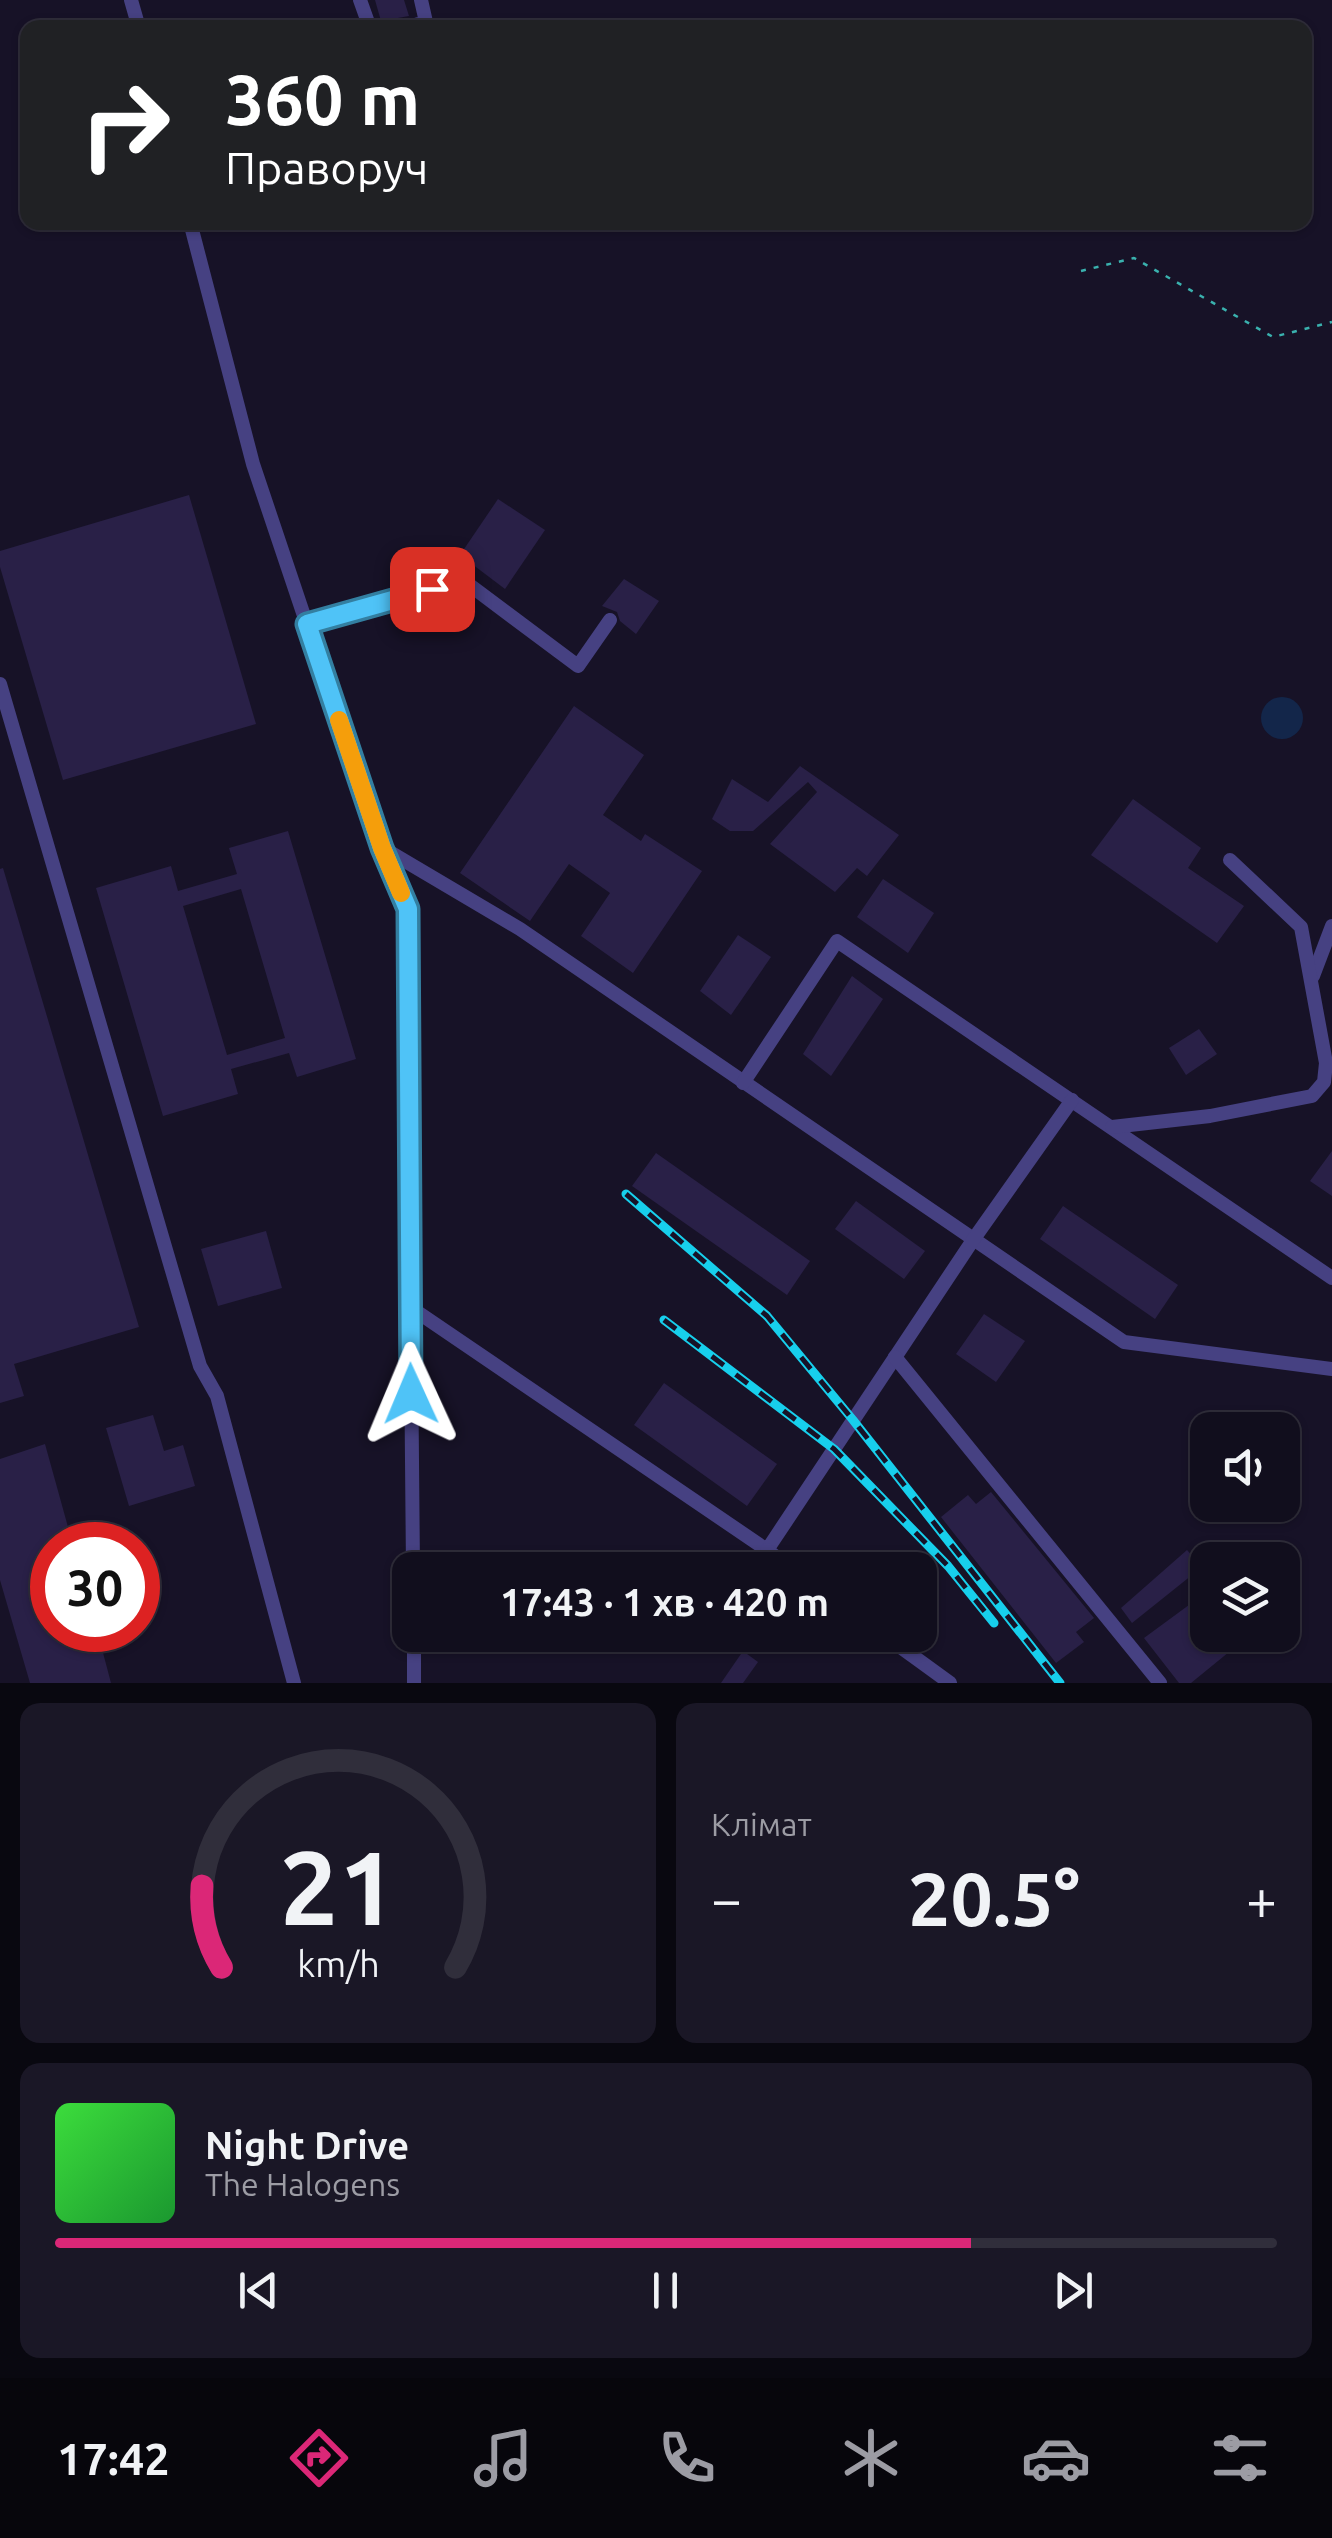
<!DOCTYPE html>
<html lang="uk">
<meta charset="utf-8">
<style>
:root{--surface:#110e1d;--page:#1a1726;--text:#f1f3f6;--muted:#9c9ca4;--line:#302e3b;--accent:#db2777}
body{margin:0;font-family:Ubuntu,sans-serif;background:var(--page);color:var(--text);height:100vh;display:flex;flex-direction:column;font-size:38px;white-space:nowrap}
*{box-sizing:border-box;margin:0}
p{font-size:32px;color:var(--muted)}
.icon{flex:none;width:55px;height:55px;fill:none;stroke:currentColor;stroke-width:2;stroke-linecap:round;stroke-linejoin:round}
.map{position:relative;height:1683px;overflow:hidden}
.drawer{display:flex;flex-direction:column;gap:20px;padding:20px;background:#090810;flex:1}
.drawer>*{flex:none}
.banner{position:absolute;left:20px;top:20px;width:1292px;height:210px;border-radius:20px;box-shadow:0 2px 8px #0004,0 0 0 2px var(--line);background:#202124;color:#fff;overflow:hidden}
.tools{position:absolute;left:1190px;top:1412px;display:grid;gap:20px}
.tools a{display:grid;place-items:center;width:110px;height:110px;border-radius:20px;background:var(--surface);box-shadow:0 2px 8px #0004,0 0 0 2px var(--line);font-size:50px}
.speed{position:absolute;left:30px;top:1522px;display:flex;gap:20px;font-size:50px;font-weight:700;text-align:center}
.speed>*{display:grid;place-content:center;width:130px;height:130px;border-radius:50%;background:var(--surface);box-shadow:0 2px 8px #0004,0 0 0 2px var(--line);line-height:1}
.speed .limit{border:15px solid #d22;background:#fff;color:#111}
.pin{position:absolute;display:grid;place-items:center;width:85px;height:85px;color:#fff;margin:-42px;border-radius:20px;box-shadow:0 5px 15px #0006}
.me{position:absolute;width:110px;margin:-55px;rotate:359deg;stroke-linejoin:round;filter:drop-shadow(0 0 8px #0008)}
.turn{display:flex;align-items:center;gap:35px;height:210px;padding:0 40px;font-size:45px}
.turn .icon{width:130px;height:130px;stroke-width:2.5}
.turn b{display:block;font-size:70px;line-height:85px}
.big{font-size:75px;font-weight:700;line-height:1.1}
.drawer .widget{flex:1;display:flex;flex-direction:column;justify-content:center;gap:15px;min-width:0;padding:0 35px;border-radius:20px;background:var(--page)}
.drawer .dial{align-items:center;gap:0}
.dial svg{height:260px;overflow:visible;fill:none;stroke:var(--line);stroke-width:7;stroke-linecap:round;text-anchor:middle}
.dial text{fill:var(--text);stroke:none}
.song{display:flex;align-items:center;gap:30px}
.cover{width:120px;height:120px;border-radius:15px;background:linear-gradient(135deg,hsl(120 70% 55%),hsl(130 70% 35%))}
.played{height:10px;border-radius:5px;background:linear-gradient(90deg,var(--accent) 75%,var(--line) 75%)}
.keys{display:flex;justify-content:space-around;direction:ltr}
.heat{display:flex;justify-content:space-between;align-items:center;font-size:55px;direction:ltr}
.drawer .tiles{flex:1;display:grid;gap:20px;grid-template-columns:1fr 1fr}
.widget:last-child{grid-column:span 2}
.trip{position:absolute;left:392px;top:1552px;width:545px;height:100px;border-radius:20px;background:var(--surface);box-shadow:0 2px 8px #0004,0 0 0 2px var(--line);font-weight:700;line-height:100px;text-align:center}
.menu{display:flex;height:160px;justify-content:space-around;align-items:center;background:#07060c;color:var(--muted)}
.menu .icon{width:70px;height:70px}
.menu .selected{color:var(--accent)}
.menu b{font-size:45px;color:var(--text)}
.map>svg:first-child{display:block}
.water{fill:#13264a}
.building{fill:#292047;fill-rule:evenodd}
.lines{fill:none;stroke-linecap:round;stroke-linejoin:round}
.path{stroke:#3ab1ae;stroke-width:2.5;stroke-dasharray:5 8;stroke-linecap:butt}
.minor{stroke:#464182;stroke-width:14}
.rail-casing{stroke:#17cfec;stroke-width:9}
.rail{stroke:#171227;stroke-width:5;stroke-dasharray:15;stroke-linecap:butt}
.route-casing{stroke:#337fa1;stroke-width:25}
.route{stroke:#4fc3f7;stroke-width:18}
.slow{stroke:#f59e0b;stroke-width:18}
</style>
<div class="map">
<svg width="1332" height="1683" viewBox="0 0 1332 1683">
<rect width="100%" height="100%" fill="#171227"/>
<circle class="water" cx="1282" cy="718" r="21"/>
<g class="building">
<path d="M 375,0 L 404,0 L 409,16 L 381,21 Z"/>
<path d="M 189,495 L 256,724 L 63,780 L 0,567 L 0,551 Z"/>
<path d="M 498,499 L 545,530 L 505,589 L 460,555 Z"/>
<path d="M 624,579 L 659,601 L 636,634 L 620,621 L 617,612 L 602,606 Z"/>
<path d="M 574,706 L 644,755 L 603,815 L 641,841 L 645,834 L 702,871 L 633,973 L 581,936 L 610,893 L 569,864 L 530,921 L 460,873 Z"/>
<path d="M 800,766 L 899,835 L 867,876 L 857,868 L 835,892 L 770,844 L 817,792 L 808,782 L 753,831 L 730,831 L 712,819 L 732,779 L 768,802 Z"/>
<path d="M 1133,799 L 1201,848 L 1188,868 L 1244,906 L 1217,943 L 1091,855 Z"/>
<path d="M 288,831 L 356,1059 L 297,1077 L 289,1053 L 231,1069 L 238,1094 L 163,1116 L 96,888 L 171,866 L 178,891 L 237,874 L 229,848 ZM 241,889 L 285,1038 L 227,1055 L 183,906 Z"/>
<path d="M 3,868 L 139,1327 L 14,1364 L 24,1396 L 0,1403 L 0,869 Z"/>
<path d="M 883,879 L 934,913 L 908,953 L 857,917 Z"/>
<path d="M 738,935 L 771,957 L 731,1015 L 700,991 Z"/>
<path d="M 852,976 L 883,999 L 831,1076 L 803,1054 Z"/>
<path d="M 1199,1029 L 1217,1054 L 1186,1075 L 1169,1048 Z"/>
<path d="M 1332,1151 L 1332,1196 L 1310,1181 Z"/>
<path d="M 656,1153 L 810,1261 L 787,1295 L 632,1186 Z"/>
<path d="M 856,1201 L 925,1251 L 904,1279 L 835,1229 Z"/>
<path d="M 1063,1206 L 1178,1285 L 1155,1319 L 1040,1239 Z"/>
<path d="M 266,1231 L 282,1288 L 218,1306 L 201,1249 Z"/>
<path d="M 984,1314 L 1025,1341 L 996,1382 L 956,1354 Z"/>
<path d="M 664,1383 L 777,1464 L 747,1506 L 634,1425 Z"/>
<path d="M 153,1415 L 164,1451 L 183,1445 L 195,1486 L 129,1506 L 106,1428 Z"/>
<path d="M 45,1444 L 73,1545 L 52,1545 L 52,1630 L 97,1630 L 111,1683 L 30,1683 L 0,1580 L 0,1459 Z"/>
<path d="M 991,1492 L 1094,1618 L 1076,1632 L 1084,1642 L 1056,1663 L 941,1517 L 968,1495 L 976,1504 Z"/>
<path d="M 1187,1550 L 1202,1567 L 1132,1623 L 1121,1608 Z"/>
<path d="M 580,1554 L 603,1570 L 569,1570 Z"/>
<path d="M 1208,1591 L 1208,1635 L 1216,1635 L 1229,1652 L 1191,1683 L 1179,1683 L 1144,1638 Z"/>
<path d="M 743,1651 L 758,1662 L 743,1683 L 721,1683 Z"/>
</g>
<g class="lines">
<path class="path" d="M 1081,271 L 1134,258 L 1273,337 L 1332,322"/>
<g class="minor">
<path d="M 131,0 L 139,28"/>
<path d="M 360,0 L 370,28"/>
<path d="M 404,28 L 426,22 L 421,0"/>
<path d="M 190,222 L 253,464 L 382,848 L 407,909 L 413,1570"/>
<path d="M 307,624 L 463,580 L 578,666 L 610,620"/>
<path d="M 0,684 L 200,1366 L 217,1396 L 294,1683"/>
<path d="M 383,848 L 520,929 L 1124,1342 L 1332,1369"/>
<path d="M 1313,976 L 1332,926"/>
<path d="M 743,1083 L 837,941 L 1332,1278"/>
<path d="M 1112,1127 L 1210,1116 L 1312,1096 L 1324,1082 L 1326,1063 L 1301,927 L 1230,860"/>
<path d="M 410,1307 L 767,1550 L 973,1240 L 1072,1100"/>
<path d="M 895,1357 L 1160,1683"/>
<path d="M 767,1550 L 794,1570"/>
<path d="M 414,1635 L 414,1683"/>
<path d="M 884,1635 L 950,1683"/>
</g>
<g class="rail-casing">
<g id="rail">
<path d="M 626,1194 L 767,1316 L 853,1420 L 1060,1683"/>
<path d="M 664,1320 L 834,1449 L 948,1566 L 994,1623"/>
</g>
</g>
<use href="#rail" class="rail"/>
</g>
<g class="lines">
<g class="route-casing">
<path id="route" d="M 411,1394 L 408,909 L 382,848 L 307,624 L 432,589"/>
</g>
<use href="#route" class="route"/>
<path class="slow" d="M 339,720 L 382,848 L 401,893"/>
</g>
</svg>
<div class="tools">
<a><svg class="icon" aria-label="sound" viewBox="0 0 24 24"><path d="M4 9h4l5-4v14l-5-4H4zM17 9q2 3 0 6"/></svg></a>
<a><svg class="icon" aria-label="layers" viewBox="0 0 24 24"><path d="M12 4l9 5-9 5-9-5zM3 14l9 5 9-5"/></svg></a>
</div>
<div class="speed"><div class="limit">30</div></div>
<div class="pin" style="left:432px;top:589px;background:#d93025"><svg class="icon" aria-label="arrive" viewBox="0 0 24 24"><path d="M6 21V4h12l-3 4 3 4H6"/></svg></div>
<svg class="me" style="left:411px;top:1394px" viewBox="-20 -20 40 40"><path d="M0-17L14 15 0 8-14 15z" fill="#4fc3f7" stroke="#fff" stroke-width="4"/></svg>
<div class="trip">17:43 · 1 хв · 420 m</div>
<div class="banner">
<div class="turn"><svg class="icon" aria-label="right" viewBox="0 0 24 24"><path d="M7 20v-9h11M14 6l5 5-5 5"/></svg><div><b>360 m</b>Праворуч</div></div>
</div>
</div>
<section class="drawer">
<div class="tiles">
<div class="widget dial"><svg viewBox="0 0 100 80">
<path d="M14 69A42 42 0 1 1 86 69"/>
<path d="M14 69A42 42 0 0 1 8 44" stroke="#db2777"/>
<text x="50" y="56" font-size="32" font-weight="700">21</text>
<text x="50" y="72" font-size="11">km/h</text>
</svg></div>
<div class="widget"><p>Клімат</p>
<div class="heat"><a>−</a><b class="big">20.5°</b><a>+</a></div>
</div>
<div class="widget">
<div class="song"><i class="cover"></i><div><b>Night Drive</b><p>The Halogens</p></div></div>
<div class="played"></div>
<div class="keys"><svg class="icon" aria-label="previous" viewBox="0 0 24 24"><path d="M18 5L8 12l10 7zM5 5v14"/></svg><svg class="icon" aria-label="pause" viewBox="0 0 24 24"><path d="M8 5v14M16 5v14"/></svg><svg class="icon" aria-label="next" viewBox="0 0 24 24"><path d="M6 5l10 7-10 7zM19 5v14"/></svg></div>
</div>
</div>
</section>
<nav class="menu">
<b>17:42</b>
<svg class="icon selected" aria-label="directions" viewBox="0 0 24 24"><path d="M12 3l9 9-9 9-9-9zM9 14v-3h6M13 9l2 2-2 2"/></svg>
<svg class="icon" aria-label="music" viewBox="0 0 24 24"><path d="M9 18V5l10-2v13"/><circle cx="6" cy="18" r="3"/><circle cx="16" cy="16" r="3"/></svg>
<svg class="icon" aria-label="phone" viewBox="0 0 24 24"><path d="M5 4h4l2 5-3 2q2 4 5 5l2-3 5 2v4C11 20 4 13 5 4z"/></svg>
<svg class="icon" aria-label="climate" viewBox="0 0 24 24"><path d="M12 3v18M4 7l16 10M4 17L20 7"/></svg>
<svg class="icon" aria-label="car" viewBox="0 0 24 24"><path d="M5 17H2v-5l4-1 3-4h7l3 4 3 1v5h-3M9 17h6M6 11h13"/><circle cx="7" cy="17" r="2"/><circle cx="17" cy="17" r="2"/></svg>
<svg class="icon" aria-label="filters" viewBox="0 0 24 24"><path d="M4 7h16M4 17h16"/><circle cx="9" cy="7" r="2"/><circle cx="15" cy="17" r="2"/></svg>
</nav>
